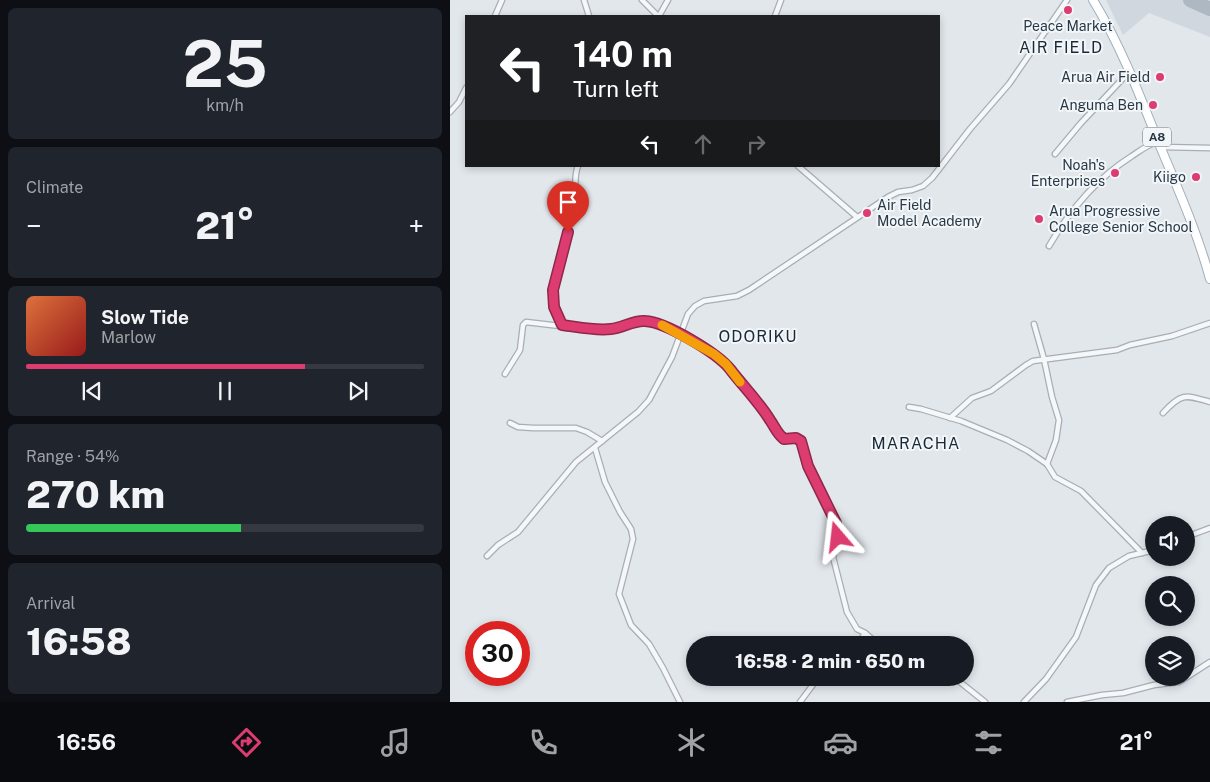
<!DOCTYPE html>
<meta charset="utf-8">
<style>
:root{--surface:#171b24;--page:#20242c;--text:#f1f3f6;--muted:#9ea1a6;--line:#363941;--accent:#dc3c70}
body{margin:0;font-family:"Public Sans",sans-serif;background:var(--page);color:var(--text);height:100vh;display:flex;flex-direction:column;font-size:19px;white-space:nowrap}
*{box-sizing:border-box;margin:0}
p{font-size:16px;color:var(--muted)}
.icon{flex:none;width:28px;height:28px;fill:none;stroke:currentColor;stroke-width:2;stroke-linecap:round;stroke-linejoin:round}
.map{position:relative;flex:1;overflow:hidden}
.panel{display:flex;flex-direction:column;gap:8px;padding:8px;background:#0d0f14;width:450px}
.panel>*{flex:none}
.hud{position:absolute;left:15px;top:15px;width:475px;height:152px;border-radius:0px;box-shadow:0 2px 8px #0003;background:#202124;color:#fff;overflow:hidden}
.buttons{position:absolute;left:695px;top:516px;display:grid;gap:10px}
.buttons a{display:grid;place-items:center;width:50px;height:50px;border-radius:50%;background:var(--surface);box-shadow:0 2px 8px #0003;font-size:25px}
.speed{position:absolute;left:15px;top:621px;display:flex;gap:10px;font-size:25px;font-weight:700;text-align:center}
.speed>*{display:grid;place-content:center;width:65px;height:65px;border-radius:50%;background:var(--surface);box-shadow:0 2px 8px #0003;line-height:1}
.speed .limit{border:8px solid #d22;background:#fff;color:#111}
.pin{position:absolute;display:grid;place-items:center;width:42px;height:42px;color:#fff;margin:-51px -21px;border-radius:50% 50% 50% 0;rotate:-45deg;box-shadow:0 0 5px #0007}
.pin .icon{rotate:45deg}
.me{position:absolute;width:55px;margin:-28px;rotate:343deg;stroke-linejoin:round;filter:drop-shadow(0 0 4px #0008)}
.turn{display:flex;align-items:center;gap:18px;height:105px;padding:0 25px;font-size:22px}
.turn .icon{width:65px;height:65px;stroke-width:2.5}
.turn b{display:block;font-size:35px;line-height:42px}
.lanes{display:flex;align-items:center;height:48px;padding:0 25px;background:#0003;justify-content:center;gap:25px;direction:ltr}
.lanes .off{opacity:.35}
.big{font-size:38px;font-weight:800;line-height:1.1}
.panel .widget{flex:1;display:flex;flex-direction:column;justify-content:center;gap:8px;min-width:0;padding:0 18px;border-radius:8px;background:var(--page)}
.panel .dial{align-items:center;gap:0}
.dial b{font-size:65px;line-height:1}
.song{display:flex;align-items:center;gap:15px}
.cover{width:60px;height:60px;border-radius:8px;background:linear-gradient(135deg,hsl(20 70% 55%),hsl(0 70% 35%))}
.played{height:5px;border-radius:2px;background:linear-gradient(90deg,var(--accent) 70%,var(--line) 70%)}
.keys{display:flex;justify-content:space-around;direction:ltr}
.heat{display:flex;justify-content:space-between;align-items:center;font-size:28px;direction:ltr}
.charge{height:8px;border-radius:4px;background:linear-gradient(90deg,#34c759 54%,var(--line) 0)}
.trip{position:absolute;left:236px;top:636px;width:288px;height:50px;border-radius:25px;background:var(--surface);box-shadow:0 2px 8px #0003;font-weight:800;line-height:50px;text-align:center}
.dock{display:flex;height:80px;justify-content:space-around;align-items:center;background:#090b0e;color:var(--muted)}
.dock .icon{width:35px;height:35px}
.dock .selected{color:var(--accent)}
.dock b{font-size:22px;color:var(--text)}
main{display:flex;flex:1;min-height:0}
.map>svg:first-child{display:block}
.built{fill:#d0d7de}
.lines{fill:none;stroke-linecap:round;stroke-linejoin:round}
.taxiway{stroke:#aeb8c2;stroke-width:14}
.street-casing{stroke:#a6afb7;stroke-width:7}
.primary-casing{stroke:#a0aeb9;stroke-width:10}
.street{stroke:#f5f7f9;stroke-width:4.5}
.primary{stroke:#fff;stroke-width:8}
.route-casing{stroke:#8f2749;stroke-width:12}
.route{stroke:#dc3c70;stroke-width:9}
.slow{stroke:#f59e0b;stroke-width:9}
.poi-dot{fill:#dc3c70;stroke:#f2f6f9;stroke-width:2}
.labels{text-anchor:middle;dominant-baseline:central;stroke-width:4;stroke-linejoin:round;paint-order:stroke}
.shield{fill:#f2f6f9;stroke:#65717c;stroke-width:1}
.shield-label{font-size:12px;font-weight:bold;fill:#283846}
.poi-label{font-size:14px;fill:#283846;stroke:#f2f6f9;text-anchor:end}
.quarter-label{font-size:16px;letter-spacing:1px;fill:#1a2937;stroke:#f2f6f9}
</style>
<main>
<section class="panel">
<div class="widget dial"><b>25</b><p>km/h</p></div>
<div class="widget"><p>Climate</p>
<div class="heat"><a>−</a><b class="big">21°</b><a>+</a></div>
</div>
<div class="widget">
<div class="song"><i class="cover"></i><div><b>Slow Tide</b><p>Marlow</p></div></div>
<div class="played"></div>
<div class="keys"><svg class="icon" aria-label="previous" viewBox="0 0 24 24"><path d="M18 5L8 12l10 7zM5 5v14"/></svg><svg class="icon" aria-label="pause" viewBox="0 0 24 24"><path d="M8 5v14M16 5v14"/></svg><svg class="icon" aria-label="next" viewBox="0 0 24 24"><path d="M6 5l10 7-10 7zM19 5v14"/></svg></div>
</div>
<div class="widget"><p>Range · 54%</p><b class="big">270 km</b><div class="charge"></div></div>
<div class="widget"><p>Arrival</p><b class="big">16:58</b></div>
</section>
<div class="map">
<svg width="760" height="702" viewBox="0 0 760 702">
<rect width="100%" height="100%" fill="#e2e7ec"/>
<path class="built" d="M 656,0 L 760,0 L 760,37 L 699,13 L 673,35 Z"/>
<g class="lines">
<path class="taxiway" d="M 740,0 L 760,9"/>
<g class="street-casing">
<g id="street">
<path d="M 134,0 L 139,16"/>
<path d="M 192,0 L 208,16"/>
<path d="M 45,16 L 52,0"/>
<path d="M 209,16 L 218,0"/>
<path d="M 325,16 L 331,0"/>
<path d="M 0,112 L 9,102 L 16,88"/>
<path d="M 711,147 L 760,148"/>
<path d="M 605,154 L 631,123 L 679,72"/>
<path d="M 348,166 L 407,217"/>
<path d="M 599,246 C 620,210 647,178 682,156 C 691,150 697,145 709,141"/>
<path d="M 584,324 L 594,359 L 602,397 L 609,420 L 606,440 L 597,464"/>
<path d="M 112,325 L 104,307 L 103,290 L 122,211 C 129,195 122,180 128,166"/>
<path d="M 55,374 L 70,350 L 73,325 L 76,322 L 144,330 L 168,328 L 191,321 L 206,323 L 216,326 L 264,354 L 276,364 L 320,420 L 329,436 L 334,439 L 346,438 L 351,441 L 358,466 L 386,523 L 388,537 L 383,557 L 397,612 L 407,629 L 415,633 L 429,645"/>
<path d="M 459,407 L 471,409 L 511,421 L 557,440 L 578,451 L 597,464 L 605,477 L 631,491 L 692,553"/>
<path d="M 713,413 C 732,392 736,395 760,402"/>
<path d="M 500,418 L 522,398 L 541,391 L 576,365 L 583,361 L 667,350 L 680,345 L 722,336 L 760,323"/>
<path d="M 60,423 L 68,427 L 83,428 L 126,428 L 137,432 L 152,441"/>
<path d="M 145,448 L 155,482 L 170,512 L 181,529 L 183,539 L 169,594 L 181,625 L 199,644 L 213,668 L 230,702"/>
<path d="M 736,537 L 760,528"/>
<path d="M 37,556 L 48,545 L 68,532 L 126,462 L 188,412 L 199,400 L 222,357 L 238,314 L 245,306 L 254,301 L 287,296 L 299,290 L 438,197 L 448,192 L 462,190 L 473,186 L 482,178 L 520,129 L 559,84 L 617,0"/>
<path d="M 408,645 L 415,633"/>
<path d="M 505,678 L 535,702"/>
<path d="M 350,702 L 368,678"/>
<path d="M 574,702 L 596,679 L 626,637 L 646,585 L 659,568 L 679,556 L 704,550"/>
<path d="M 617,702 L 652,695 L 673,693 L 704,685 L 729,682 L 760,662"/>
</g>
</g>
<g class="primary-casing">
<path id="primary" d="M 643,0 C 671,46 690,96 710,146 C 728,189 748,234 760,279"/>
</g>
<use href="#street" class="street"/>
<use href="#primary" class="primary"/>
</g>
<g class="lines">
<g class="route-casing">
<path id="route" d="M 118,232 L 103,290 L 104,307 L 112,325 C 128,327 145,331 161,329 C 172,328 184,320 195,321 C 216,322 267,353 280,369 C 293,386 309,402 320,420 C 325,427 327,434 334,439 L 346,438 L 351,441 L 358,466 L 386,523 L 388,537"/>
</g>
<use href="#route" class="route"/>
<path class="slow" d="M 212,325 L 264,354 L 276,364 L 290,382"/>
</g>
<g class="poi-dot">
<circle cx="618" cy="10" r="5"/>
<circle cx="710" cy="77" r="5"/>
<circle cx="703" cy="105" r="5"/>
<circle cx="665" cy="173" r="5"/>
<circle cx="746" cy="177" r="5"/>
<circle cx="417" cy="213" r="5"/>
<circle cx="589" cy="219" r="5"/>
</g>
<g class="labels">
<rect class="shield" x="693" y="127.5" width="28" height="19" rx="4"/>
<g class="shield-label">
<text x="707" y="137">A8</text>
</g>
<g class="poi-label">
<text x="618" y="26" text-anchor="middle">Peace Market</text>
<text x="700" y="77">Arua Air Field</text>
<text x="693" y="105">Anguma Ben</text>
<text x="655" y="165">Noah's<tspan x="655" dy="16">Enterprises</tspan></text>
<text x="736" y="177">Kiigo</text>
<text x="427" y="205" text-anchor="start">Air Field<tspan x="427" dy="16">Model Academy</tspan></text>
<text x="599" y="211" text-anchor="start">Arua Progressive<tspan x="599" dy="16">College Senior School</tspan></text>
</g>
<g class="quarter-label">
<text x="611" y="47">AIR FIELD</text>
<text x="308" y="336">ODORIKU</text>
<text x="466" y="443">MARACHA</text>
</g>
</g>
</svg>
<div class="buttons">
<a><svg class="icon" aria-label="sound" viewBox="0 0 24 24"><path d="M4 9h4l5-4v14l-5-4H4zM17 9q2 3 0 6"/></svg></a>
<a><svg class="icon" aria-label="search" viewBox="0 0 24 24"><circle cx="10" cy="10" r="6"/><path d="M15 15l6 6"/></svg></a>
<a><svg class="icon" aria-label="layers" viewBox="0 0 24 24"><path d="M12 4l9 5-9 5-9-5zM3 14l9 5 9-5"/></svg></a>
</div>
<div class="speed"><div class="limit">30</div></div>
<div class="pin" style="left:118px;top:232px;background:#d93025"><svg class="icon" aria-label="arrive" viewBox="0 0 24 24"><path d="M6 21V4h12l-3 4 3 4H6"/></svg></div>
<svg class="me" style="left:388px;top:537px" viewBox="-20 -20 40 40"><path d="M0-17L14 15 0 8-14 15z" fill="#dc3c70" stroke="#fff" stroke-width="4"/></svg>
<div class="trip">16:58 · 2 min · 650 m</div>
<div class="hud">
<div class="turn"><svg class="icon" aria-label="left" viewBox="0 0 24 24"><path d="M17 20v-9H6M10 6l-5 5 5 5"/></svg><div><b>140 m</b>Turn left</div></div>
<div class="lanes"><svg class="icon" aria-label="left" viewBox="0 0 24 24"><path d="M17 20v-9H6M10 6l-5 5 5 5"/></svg><svg class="icon off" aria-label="ahead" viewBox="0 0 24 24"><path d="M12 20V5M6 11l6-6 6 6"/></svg><svg class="icon off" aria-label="right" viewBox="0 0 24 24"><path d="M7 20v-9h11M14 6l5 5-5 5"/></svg></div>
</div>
</div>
</main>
<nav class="dock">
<b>16:56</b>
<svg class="icon selected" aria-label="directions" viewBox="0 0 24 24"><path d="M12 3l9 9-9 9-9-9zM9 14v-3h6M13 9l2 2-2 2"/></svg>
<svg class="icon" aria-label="music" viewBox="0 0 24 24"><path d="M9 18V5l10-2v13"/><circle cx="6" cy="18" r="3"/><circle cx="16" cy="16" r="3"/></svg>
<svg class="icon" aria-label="phone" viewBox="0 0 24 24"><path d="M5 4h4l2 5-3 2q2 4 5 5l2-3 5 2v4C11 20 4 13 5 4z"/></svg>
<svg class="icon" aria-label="climate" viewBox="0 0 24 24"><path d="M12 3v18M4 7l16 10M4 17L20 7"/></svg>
<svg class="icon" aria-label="car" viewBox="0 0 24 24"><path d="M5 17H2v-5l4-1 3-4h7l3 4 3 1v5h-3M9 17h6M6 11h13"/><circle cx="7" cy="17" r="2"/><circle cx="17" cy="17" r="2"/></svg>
<svg class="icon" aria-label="filters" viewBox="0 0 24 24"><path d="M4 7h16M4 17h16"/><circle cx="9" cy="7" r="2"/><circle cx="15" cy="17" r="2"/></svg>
<b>21°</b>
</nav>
